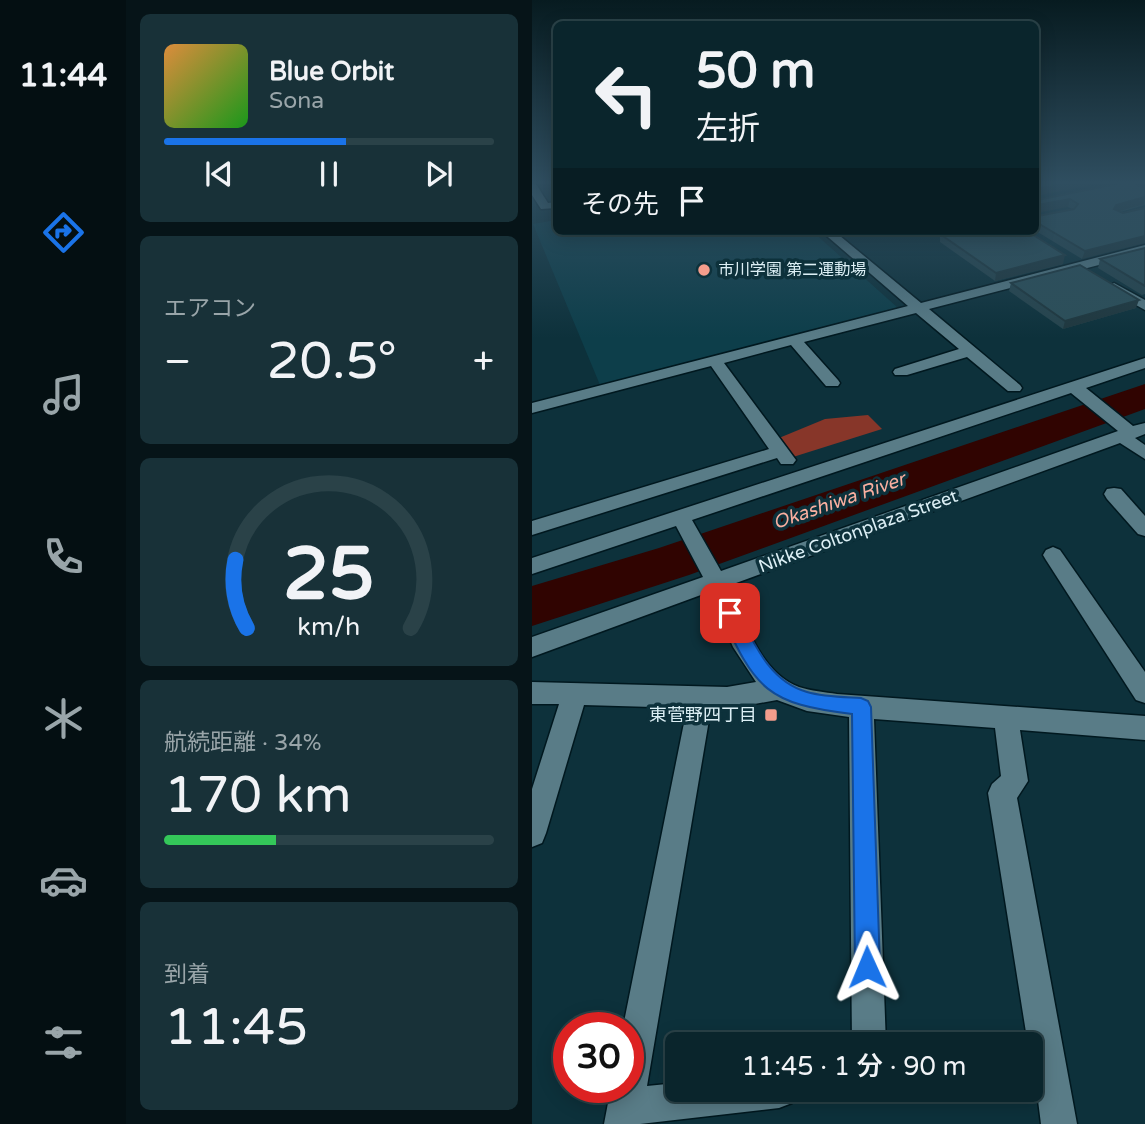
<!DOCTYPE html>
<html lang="ja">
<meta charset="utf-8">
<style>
:root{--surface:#0a252c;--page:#183138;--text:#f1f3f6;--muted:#99a5a9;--line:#2a4248;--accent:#1a73e8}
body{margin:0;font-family:"Varela Round","Noto Sans JP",sans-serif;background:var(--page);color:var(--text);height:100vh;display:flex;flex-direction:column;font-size:26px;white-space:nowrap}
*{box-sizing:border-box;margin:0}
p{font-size:23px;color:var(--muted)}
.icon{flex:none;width:38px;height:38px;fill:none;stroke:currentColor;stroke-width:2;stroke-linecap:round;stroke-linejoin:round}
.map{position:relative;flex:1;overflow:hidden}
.panel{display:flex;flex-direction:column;gap:14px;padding:14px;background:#061418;width:406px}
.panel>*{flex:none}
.hud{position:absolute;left:21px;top:21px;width:486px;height:214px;border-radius:10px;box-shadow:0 4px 18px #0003,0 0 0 2px var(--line);background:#0a252c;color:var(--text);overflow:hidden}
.speed{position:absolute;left:21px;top:1012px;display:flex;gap:14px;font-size:35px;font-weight:700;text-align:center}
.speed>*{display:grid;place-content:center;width:91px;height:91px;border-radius:50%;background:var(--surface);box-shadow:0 4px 18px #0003,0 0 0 2px var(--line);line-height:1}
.speed .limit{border:10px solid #d22;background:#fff;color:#111}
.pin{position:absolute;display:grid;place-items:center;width:60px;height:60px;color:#fff;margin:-30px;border-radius:14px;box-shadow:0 4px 10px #0006}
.me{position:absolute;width:77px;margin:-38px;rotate:359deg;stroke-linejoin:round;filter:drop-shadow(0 0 5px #0008)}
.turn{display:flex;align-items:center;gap:24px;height:147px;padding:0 28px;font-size:32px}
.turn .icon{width:91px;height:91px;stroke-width:2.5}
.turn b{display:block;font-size:49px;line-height:60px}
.then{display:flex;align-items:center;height:66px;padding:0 28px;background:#0003;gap:14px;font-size:26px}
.big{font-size:52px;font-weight:600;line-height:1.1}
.panel .tile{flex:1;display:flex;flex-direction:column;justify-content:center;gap:10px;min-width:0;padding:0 24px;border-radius:10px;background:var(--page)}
.panel .dial{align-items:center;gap:0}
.dial svg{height:182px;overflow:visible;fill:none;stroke:var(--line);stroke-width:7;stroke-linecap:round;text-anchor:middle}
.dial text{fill:var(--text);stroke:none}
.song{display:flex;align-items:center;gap:21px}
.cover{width:84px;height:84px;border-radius:10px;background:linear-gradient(135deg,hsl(30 70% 55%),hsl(120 70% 35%))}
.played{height:7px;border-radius:4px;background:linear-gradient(90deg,var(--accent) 55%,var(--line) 55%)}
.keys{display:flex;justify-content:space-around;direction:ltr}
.heat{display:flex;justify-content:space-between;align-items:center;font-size:38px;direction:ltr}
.charge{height:10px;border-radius:5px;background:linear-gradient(90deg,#34c759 34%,var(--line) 0)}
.trip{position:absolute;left:133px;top:1032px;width:378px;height:70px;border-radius:10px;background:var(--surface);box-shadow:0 4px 18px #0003,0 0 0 2px var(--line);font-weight:600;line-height:70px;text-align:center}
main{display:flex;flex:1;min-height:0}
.menu{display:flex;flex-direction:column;width:126px;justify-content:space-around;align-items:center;background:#040f12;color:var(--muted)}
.menu .icon{width:49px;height:49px}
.menu .current{color:var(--accent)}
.menu b{font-size:32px;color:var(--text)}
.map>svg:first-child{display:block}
.built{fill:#0d3e4a}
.green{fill:#873629}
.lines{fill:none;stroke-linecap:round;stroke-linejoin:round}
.river{fill:#300401;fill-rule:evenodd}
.minor-casing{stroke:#00181f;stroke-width:3}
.minor{fill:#597c87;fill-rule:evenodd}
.wall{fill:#26444d}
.shaded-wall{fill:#1f373e}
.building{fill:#2c4f59;stroke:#1f373e;stroke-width:2}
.route{fill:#1a73e8;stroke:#114b97;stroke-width:2}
.poi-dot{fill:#f49d8c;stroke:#0d313b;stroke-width:2.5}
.labels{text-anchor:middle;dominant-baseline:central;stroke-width:7;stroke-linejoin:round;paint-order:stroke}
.far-poi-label{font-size:16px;fill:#dceff5;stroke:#0d313b;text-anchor:start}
.street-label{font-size:18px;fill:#dceff5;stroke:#0d313b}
.poi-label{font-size:18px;fill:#dceff5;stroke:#0d313b;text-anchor:end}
.water-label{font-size:19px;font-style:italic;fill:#f9afa0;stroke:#0d313b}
</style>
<main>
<nav class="menu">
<b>11:44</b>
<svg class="icon current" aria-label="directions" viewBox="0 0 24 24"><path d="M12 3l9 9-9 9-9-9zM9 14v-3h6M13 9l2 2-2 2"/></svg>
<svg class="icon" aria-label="music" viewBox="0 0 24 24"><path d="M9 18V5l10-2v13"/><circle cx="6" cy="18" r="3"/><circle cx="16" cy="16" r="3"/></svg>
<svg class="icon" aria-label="phone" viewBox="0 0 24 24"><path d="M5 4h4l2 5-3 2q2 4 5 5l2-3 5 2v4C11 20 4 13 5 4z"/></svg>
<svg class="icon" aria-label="climate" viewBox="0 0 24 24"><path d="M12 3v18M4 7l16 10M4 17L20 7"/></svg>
<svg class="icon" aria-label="car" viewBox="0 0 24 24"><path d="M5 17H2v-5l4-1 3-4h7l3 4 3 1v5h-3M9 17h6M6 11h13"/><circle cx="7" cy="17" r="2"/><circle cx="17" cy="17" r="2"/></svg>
<svg class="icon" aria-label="filters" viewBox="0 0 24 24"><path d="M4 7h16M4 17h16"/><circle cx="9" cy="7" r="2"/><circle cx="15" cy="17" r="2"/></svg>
</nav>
<section class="panel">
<div class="tile">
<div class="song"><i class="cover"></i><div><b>Blue Orbit</b><p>Sona</p></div></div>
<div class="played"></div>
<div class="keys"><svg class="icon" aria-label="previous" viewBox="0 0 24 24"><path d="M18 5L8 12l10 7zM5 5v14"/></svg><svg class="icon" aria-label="pause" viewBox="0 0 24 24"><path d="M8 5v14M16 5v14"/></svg><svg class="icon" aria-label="next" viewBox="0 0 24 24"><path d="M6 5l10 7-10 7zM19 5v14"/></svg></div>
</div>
<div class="tile"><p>エアコン</p>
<div class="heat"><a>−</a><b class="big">20.5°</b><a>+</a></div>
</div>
<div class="tile dial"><svg viewBox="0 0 100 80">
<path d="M14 69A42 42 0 1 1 86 69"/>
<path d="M14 69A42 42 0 0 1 9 39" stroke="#1a73e8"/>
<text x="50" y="56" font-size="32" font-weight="700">25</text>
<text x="50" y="72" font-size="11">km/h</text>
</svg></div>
<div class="tile"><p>航続距離 · 34%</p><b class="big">170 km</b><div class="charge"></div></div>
<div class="tile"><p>到着</p><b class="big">11:45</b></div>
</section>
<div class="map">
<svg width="613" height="1124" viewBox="0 0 613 1124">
<rect width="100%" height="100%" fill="#0d313b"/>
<path class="built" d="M 24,220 L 24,231 L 280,231 L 366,308 L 68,385 L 1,224 Z"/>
<path class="green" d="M 336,415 L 350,429 L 261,457 L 247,438 L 293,419 Z"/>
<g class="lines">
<path class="river" d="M 613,384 L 613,409 L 157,575 L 0,626 L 0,586 L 127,548 Z"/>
<g class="minor-casing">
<g id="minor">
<path d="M 596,181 L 613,181 L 613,183 L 575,192 L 570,189 Z"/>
<path d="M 0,183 L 4,184 L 16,203 L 24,202 L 24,208 L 9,209 L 0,195 Z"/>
<path d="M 289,231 L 302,231 L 389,303 L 613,245 L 613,253 L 397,309 L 488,385 L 490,388 L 488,391 L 476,391 L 435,357 L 375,375 L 363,375 L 361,372 L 363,369 L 427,349 L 384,313 L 272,342 L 306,380 L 308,383 L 306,386 L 294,386 L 259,345 L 192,363 L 261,456 L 264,460 L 261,464 L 249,464 L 245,458 L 0,535 L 0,521 L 237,449 L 179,366 L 0,413 L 0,403 L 376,306 Z"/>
<path d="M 582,283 L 613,300 L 613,310 L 577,290 L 575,287 Z"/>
<path d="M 613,358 L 613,368 L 554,388 L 601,426 L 613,423 L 613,434 L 603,438 L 613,445 L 613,459 L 588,443 L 196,586 C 213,620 227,672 267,687 C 279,691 293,692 305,694 L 613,716 L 613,740 L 488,730 L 496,781 L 485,798 L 545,1124 L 509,1124 L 499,1045 L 496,1045 L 456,793 L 460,784 L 469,776 L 463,728 L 342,719 L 354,1045 L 320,1045 L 317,717 L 275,711 L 245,700 L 195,709 L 179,708 L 115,1086 L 145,1083 L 145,1090 L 265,1090 L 260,1103 L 247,1108 L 108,1124 L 72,1124 L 79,1087 L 96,1087 L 96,1027 L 91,1027 L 155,708 L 52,705 L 14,833 L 10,843 L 0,847 L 0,789 L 27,704 L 0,704 L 0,682 L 195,687 L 224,682 L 201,647 L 177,592 L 0,657 L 0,637 L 171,577 L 144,526 L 0,574 L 0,558 ZM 539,393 L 586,431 L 189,571 L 160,520 Z"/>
<path d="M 582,488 L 589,489 L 613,516 L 613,536 L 606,534 L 575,499 L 572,494 L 575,489 Z"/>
<path d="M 521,547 L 528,550 L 613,672 L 613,703 L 604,700 L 514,560 L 511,555 L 514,550 Z"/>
</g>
</g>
<use href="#minor" class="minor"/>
</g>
<g class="wall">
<path d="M 613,188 L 613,205 L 588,212 L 550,259 L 504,231 L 504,215 L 506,216 L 540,209 L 536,207 L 506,200 Z"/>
<path d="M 408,234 L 531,264 L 463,281 L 408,242 Z"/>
<path d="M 613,248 L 613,294 L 610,295 L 566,268 L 568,259 Z"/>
<path d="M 479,283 L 604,308 L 531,329 L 477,291 Z"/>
</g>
<g class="shaded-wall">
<path d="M 545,181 L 579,181 L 504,196 L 505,189 Z"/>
<path d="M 613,197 L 612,204 L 581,213 L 579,217 L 584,205 Z"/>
<path d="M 538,199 L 536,207 L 504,213 L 505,205 Z"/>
<path d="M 613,236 L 613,243 L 550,259 L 553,251 Z"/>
<path d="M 533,255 L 531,264 L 463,281 L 464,273 Z"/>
<path d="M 607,300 L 604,308 L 531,329 L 533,321 Z"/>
</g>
<g class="building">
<path d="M 504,181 L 545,181 L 505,189 L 504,193 Z"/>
<path d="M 598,181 L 613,188 L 613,197 L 584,205 L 582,209 L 591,213 L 613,208 L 613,236 L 553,251 L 504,222 L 504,215 L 506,216 L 542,209 L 546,204 L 538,199 L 505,205 L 504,210 L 504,198 L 506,200 Z"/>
<path d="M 421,231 L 495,231 L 533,255 L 464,273 L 408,234 Z"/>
<path d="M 613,248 L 613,286 L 568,259 Z"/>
<path d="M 548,265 L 607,300 L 533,321 L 479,283 Z"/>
</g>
<linearGradient id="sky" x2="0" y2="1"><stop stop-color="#071b20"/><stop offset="0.54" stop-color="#2f4e60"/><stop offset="1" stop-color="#2f4e60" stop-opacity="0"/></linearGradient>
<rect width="613" height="338" fill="url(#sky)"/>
<path class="route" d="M 198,606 L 204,608 C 221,641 236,681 275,692 C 292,697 312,697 329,698 L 336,701 L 339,707 L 348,967 L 344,975 L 335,979 L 327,975 L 323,967 L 320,714 C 236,704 223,690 189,613 L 192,608 Z"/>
<g class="poi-dot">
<circle cx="172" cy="270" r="7"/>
<rect x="232" y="708" width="14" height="14" rx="3.5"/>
</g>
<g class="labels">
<g class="far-poi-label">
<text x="186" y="270">市川学園 第二運動場</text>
</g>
<g class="street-label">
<text transform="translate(326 531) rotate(-20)">Nikke Coltonplaza Street</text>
</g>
<g class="poi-label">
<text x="225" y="715">東菅野四丁目</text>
</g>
<g class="water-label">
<text transform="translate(307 501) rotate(-19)">Okashiwa River</text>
</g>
</g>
</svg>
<div class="speed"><div class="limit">30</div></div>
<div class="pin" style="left:198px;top:613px;background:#d93025"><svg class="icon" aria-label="arrive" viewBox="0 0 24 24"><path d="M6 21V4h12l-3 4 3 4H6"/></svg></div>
<svg class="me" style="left:335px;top:967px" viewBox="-20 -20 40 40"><path d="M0-17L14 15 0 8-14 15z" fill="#1a73e8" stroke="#fff" stroke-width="4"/></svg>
<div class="trip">11:45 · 1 分 · 90 m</div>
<div class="hud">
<div class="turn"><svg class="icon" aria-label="left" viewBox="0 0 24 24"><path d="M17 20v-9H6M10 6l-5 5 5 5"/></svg><div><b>50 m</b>左折</div></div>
<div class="then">その先<svg class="icon" aria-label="arrive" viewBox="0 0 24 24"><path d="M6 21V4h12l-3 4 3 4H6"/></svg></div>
</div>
</div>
</main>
